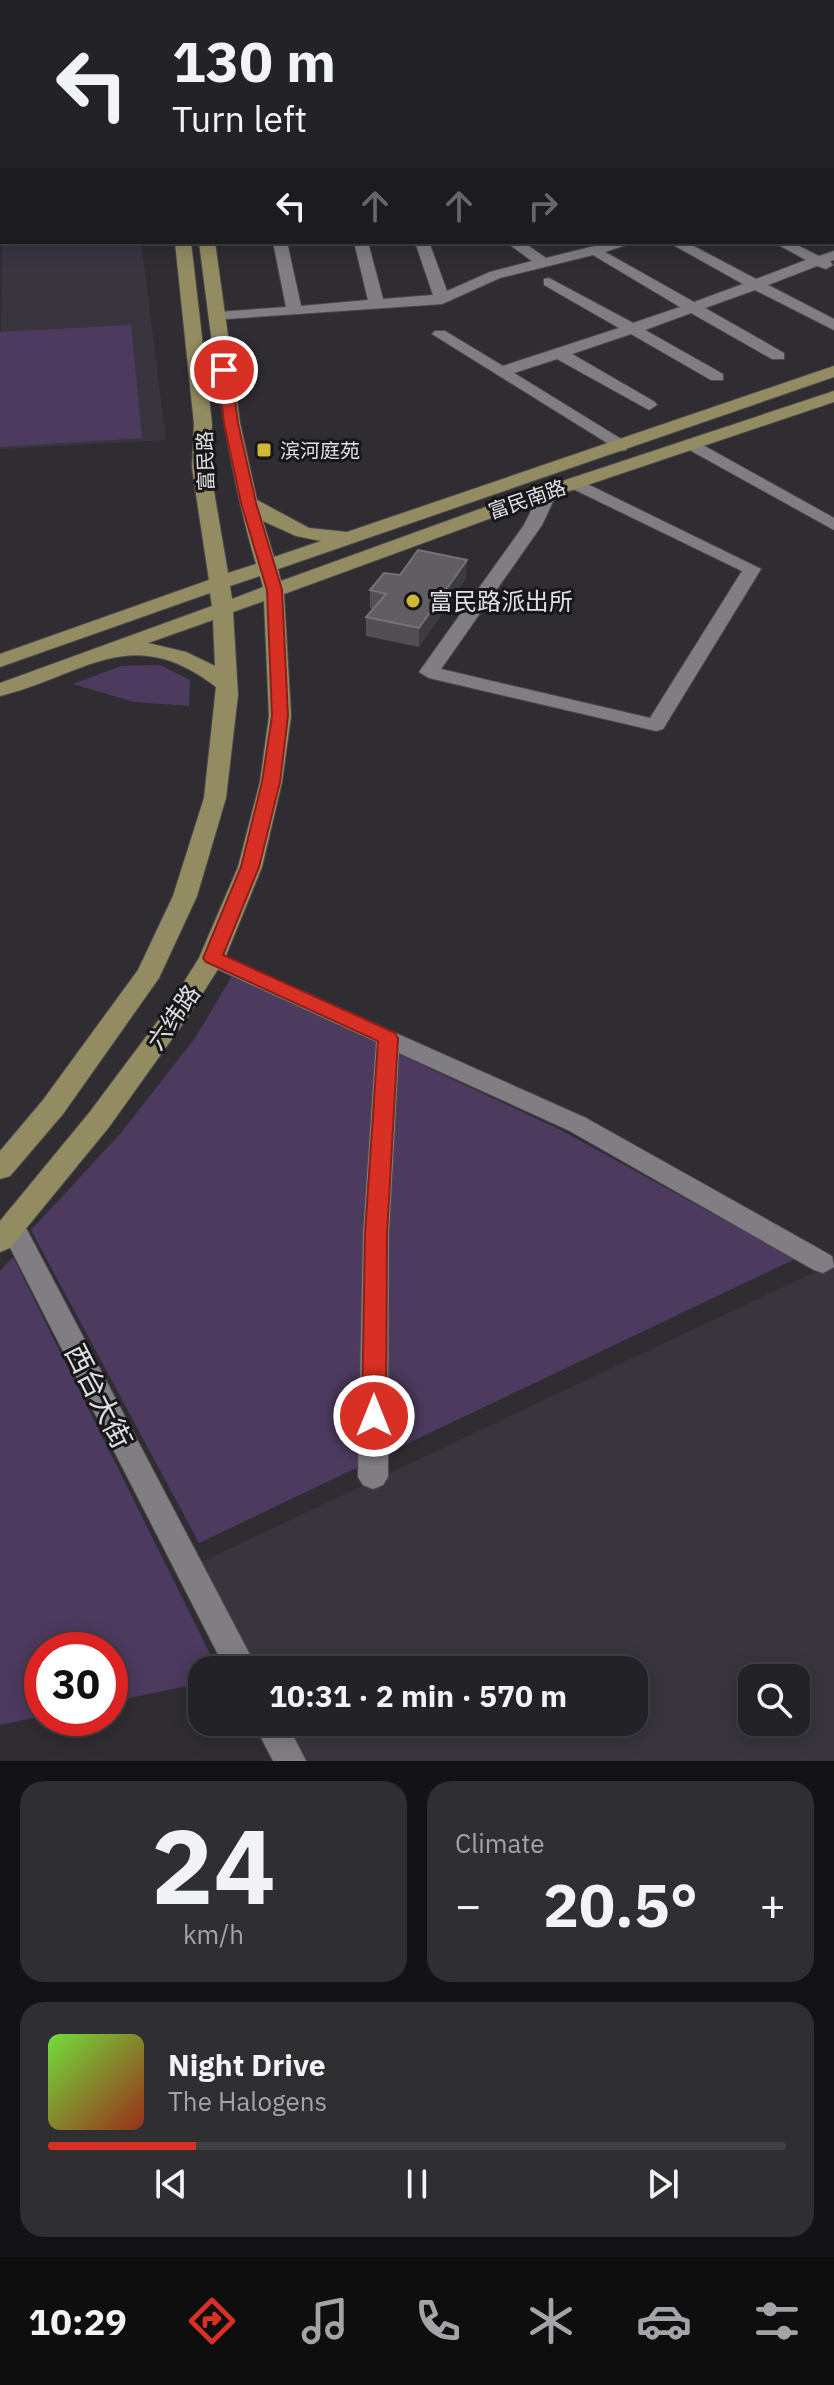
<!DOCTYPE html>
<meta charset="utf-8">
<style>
:root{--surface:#232226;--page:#2f2f32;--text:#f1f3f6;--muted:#a3a4a7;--line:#403f43;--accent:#d93025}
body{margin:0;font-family:"IBM Plex Sans","Noto Sans SC",sans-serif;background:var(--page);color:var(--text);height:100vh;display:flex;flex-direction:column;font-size:30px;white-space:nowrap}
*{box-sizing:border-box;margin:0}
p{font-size:26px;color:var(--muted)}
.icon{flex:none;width:44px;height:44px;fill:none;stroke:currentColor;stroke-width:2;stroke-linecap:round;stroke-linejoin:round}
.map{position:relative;height:1761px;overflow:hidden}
.details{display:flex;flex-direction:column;gap:20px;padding:20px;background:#131315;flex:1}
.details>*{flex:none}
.banner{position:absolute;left:0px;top:0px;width:834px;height:244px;box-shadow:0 4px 20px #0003,0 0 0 2px var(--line);background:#232226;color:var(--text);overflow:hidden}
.controls{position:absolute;left:738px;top:1664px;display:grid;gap:16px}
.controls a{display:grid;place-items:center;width:72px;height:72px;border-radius:16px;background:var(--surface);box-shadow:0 4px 20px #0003,0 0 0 2px var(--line);font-size:40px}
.speed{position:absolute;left:24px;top:1632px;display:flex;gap:16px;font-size:40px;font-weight:700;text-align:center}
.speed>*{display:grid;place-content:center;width:104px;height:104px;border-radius:50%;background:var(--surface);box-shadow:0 4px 20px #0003,0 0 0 2px var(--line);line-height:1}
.speed .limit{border:12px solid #d22;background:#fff;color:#111}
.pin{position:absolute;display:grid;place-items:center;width:68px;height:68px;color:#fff;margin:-34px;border:4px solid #fff;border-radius:50%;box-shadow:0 2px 8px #0007}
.me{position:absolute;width:88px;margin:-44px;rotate:0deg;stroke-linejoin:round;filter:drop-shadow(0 0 6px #0008)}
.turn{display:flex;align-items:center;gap:28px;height:168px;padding:0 40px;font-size:36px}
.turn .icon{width:104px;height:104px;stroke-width:2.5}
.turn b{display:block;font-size:56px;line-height:68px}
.lanes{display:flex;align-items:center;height:76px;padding:0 40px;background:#0003;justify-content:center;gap:40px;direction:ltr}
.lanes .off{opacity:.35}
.big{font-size:60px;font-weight:700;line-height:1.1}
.details .tile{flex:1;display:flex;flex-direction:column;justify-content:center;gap:12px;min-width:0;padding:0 28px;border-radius:24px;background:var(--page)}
.details .dial{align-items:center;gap:0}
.dial b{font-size:104px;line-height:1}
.song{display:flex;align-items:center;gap:24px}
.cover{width:96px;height:96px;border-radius:12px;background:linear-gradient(135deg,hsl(100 70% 55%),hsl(10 70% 35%))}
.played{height:8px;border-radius:4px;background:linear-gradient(90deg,var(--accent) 20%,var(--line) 20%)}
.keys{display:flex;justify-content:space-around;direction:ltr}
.heat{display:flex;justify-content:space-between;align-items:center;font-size:44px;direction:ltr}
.details .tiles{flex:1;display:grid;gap:20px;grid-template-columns:1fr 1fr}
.tile:last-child{grid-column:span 2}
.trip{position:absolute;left:188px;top:1656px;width:460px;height:80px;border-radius:24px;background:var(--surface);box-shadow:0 4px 20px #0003,0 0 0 2px var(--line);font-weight:700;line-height:80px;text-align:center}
.menu{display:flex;height:128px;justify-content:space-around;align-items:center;background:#0e0e0f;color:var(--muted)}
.menu .icon{width:56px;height:56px}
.menu .selected{color:var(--accent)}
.menu b{font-size:36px;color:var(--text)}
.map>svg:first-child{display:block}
.built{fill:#39353f;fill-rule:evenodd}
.green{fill:#4d3a5f}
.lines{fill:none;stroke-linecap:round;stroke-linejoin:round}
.minor-casing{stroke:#4c4a4e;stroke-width:2}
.major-casing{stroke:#4c4a4e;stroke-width:2}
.minor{fill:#807e83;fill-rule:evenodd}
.major{fill:#938b61;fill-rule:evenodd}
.wall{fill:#514f54}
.shaded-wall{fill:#3d3b40}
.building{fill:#605e63;stroke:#747277;stroke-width:2}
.route{fill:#d93025;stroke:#8d1f18;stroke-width:2}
.poi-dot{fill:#cfb837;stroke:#171618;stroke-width:3}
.labels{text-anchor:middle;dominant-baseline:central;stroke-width:6;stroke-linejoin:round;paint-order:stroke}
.far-poi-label{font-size:20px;fill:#e0dfe2;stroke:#171618;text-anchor:start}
.far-street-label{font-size:20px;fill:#e0dfe2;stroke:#171618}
.poi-label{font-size:24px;fill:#e0dfe2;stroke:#171618;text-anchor:start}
.street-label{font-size:24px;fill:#e0dfe2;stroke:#171618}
.near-street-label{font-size:28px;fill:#e0dfe2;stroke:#171618}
</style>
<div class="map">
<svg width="834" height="1761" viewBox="0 0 834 1761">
<rect width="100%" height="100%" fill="#2f2d32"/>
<g class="built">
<path d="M 2,238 L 2,242 L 141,242 L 166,440 L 0,449 Z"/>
<path d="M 834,1263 L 834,1761 L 302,1761 L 281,1722 L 634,1722 L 634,1670 L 251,1670 L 193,1566 ZM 752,1678 L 796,1678 L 796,1722 L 752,1722 Z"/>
</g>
<g class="green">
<path d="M 131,325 L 142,438 L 0,447 L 0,332 Z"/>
<path d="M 160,665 L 190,680 L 189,706 L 134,702 L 73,684 L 121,666 Z"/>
<path d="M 232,976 L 561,1130 L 795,1259 L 199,1543 L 31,1230 L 120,1134 L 195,1038 Z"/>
<path d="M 13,1257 L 218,1670 L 202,1670 L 202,1683 L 110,1702 L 110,1650 L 42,1650 L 42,1716 L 0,1725 L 0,1271 Z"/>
</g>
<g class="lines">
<g class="minor-casing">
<g id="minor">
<path d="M 249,0 L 262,0 L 264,2 L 251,2 Z"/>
<path d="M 437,0 L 450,0 L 452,2 L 439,2 Z"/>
<path d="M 504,0 L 517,0 L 519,2 L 506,2 Z"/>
<path d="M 575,0 L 589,0 L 591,2 L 577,2 Z"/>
<path d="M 711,0 L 725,0 L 727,2 L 713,2 Z"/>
<path d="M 779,0 L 793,0 L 795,2 L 781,2 Z"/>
<path d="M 832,20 L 834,21 L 834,29 L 832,28 Z"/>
<path d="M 832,59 L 834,60 L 834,68 L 832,67 Z"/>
<path d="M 832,100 L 834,101 L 834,109 L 832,108 Z"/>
<path d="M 832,139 L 834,140 L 834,148 L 832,147 Z"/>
<rect x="832" y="180" width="2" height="8"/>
<path d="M 0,191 L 2,191 L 0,200 Z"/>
<rect x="832" y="219" width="2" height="9"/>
<path d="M 273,242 L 287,242 L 301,306 L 368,300 L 354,242 L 368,242 L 383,299 L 433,295 L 415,242 L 429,242 L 447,291 L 490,272 L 532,261 L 506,242 L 523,242 L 546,258 L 611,242 L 635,242 L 605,252 L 694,302 L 743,284 L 668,242 L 686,242 L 756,279 L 806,260 L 773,242 L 791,242 L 819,256 L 834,251 L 834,260 L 830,261 L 833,265 L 826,269 L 817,266 L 768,285 L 834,319 L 834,330 L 755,290 L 705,308 L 784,353 L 784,359 L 772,359 L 691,313 L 645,330 L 723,374 L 723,380 L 711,380 L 631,334 L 572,354 L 655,402 L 657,405 L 649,410 L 557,359 L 514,373 L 626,442 L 628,446 L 626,450 L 620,451 L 432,334 L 435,331 L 445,331 L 503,366 L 619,328 L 544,285 L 544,279 L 549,278 L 633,323 L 680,307 L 593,255 L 500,278 L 442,304 L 212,320 L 212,314 L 217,312 L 286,307 Z"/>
<path d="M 692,439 L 834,518 L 834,530 L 686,448 L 684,444 L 686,440 Z"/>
<path d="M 575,478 L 761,569 L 663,729 L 656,731 L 429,678 L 419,672 L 524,525 L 543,487 L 549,486 L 558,491 L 542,525 L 441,669 L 650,718 L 742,571 L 569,487 L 566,483 L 569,479 Z"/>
<path d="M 212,951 L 586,1118 L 832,1256 L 834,1267 L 823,1273 L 814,1270 L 568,1130 L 399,1053 L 389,1234 L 388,1477 L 383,1485 L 373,1489 L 363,1485 L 358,1477 L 363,1234 L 376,1042 L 204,963 L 201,958 L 204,953 Z"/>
<path d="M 12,1216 L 21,1219 L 25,1226 L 258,1670 L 226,1670 L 0,1228 L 3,1219 Z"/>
<path d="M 253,1722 L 286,1722 L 306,1761 L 273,1761 Z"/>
</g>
</g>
<g class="major-casing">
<g id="major">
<path d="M 56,0 L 70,0 L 71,2 L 57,2 Z"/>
<path d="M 80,0 L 94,0 L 95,2 L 81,2 Z"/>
<path d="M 175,242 L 191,242 L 212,424 L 210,468 L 228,573 L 256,564 C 225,458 213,351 199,242 L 215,242 L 240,423 L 257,500 L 309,528 L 347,532 L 834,366 L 834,377 L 278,569 L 281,581 L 502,501 L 834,391 L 834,402 L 516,509 L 284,594 L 291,716 L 282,782 L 262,867 L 225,958 L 187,1018 L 109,1127 L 10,1248 L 0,1252 L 0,1221 L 89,1113 L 169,1006 L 199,958 L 238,867 L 260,782 L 269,716 L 264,601 L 233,612 L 238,695 L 226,798 L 197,896 L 159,978 L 63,1114 L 10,1176 L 0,1179 L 0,1151 L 43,1100 L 138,970 L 173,896 L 204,798 L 216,687 C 131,621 85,675 0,696 L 0,683 L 212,606 L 210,593 L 0,667 L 0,654 L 209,580 L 192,468 L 194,424 ZM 263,521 L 296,536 L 321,541 L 274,557 ZM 260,576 L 263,587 L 232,599 L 230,586 ZM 213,620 L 215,666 L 186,652 L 148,643 Z"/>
</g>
</g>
<use href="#minor" class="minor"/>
<use href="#major" class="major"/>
</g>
<path class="wall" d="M 466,578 L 419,647 L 366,636 L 366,617 L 373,609 L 370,608 L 370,590 Z"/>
<path class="shaded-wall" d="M 467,560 L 466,578 L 419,647 L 419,628 Z"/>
<path class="building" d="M 418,550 L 467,560 L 419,628 L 366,617 L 386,594 L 370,590 L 384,573 L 400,575 Z"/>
<path class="route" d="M 224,366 L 231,370 L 238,423 L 256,503 L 282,590 L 288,716 L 280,782 L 259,867 L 223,955 L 395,1033 L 398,1038 L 387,1234 L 386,1416 L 382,1423 L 374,1426 L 366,1423 L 362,1416 L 365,1234 L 378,1041 L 206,962 L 203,958 L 241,867 L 262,782 L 272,716 L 267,590 L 241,503 L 224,423 L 218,370 Z"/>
<g class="poi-dot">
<rect x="256" y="442" width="16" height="16" rx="4"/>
<circle cx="413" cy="601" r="8"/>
</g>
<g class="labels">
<g class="far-poi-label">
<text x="280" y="450">滨河庭苑</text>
</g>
<g class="far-street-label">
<text transform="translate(205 461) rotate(-92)">富民路</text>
<text transform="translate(527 499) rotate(-19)">富民南路</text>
</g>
<g class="poi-label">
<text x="429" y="601">富民路派出所</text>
</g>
<g class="street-label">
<text transform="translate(173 1017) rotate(-55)">六纬路</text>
</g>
<g class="near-street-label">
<text transform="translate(99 1396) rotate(63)">西台大街</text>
</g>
</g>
</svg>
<div class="controls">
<a><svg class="icon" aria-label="search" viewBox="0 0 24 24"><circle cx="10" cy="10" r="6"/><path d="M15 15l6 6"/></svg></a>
</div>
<div class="speed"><div class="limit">30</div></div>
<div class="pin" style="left:224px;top:370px;background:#d93025"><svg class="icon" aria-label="arrive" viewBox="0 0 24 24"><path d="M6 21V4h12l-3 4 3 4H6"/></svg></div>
<svg class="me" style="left:374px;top:1416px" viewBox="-20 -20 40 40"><circle r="17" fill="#d93025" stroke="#fff" stroke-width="3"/><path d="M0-11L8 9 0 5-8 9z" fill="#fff"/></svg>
<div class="trip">10:31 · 2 min · 570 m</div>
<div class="banner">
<div class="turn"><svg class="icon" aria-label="left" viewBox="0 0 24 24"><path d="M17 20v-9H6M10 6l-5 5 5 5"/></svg><div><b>130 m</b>Turn left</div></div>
<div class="lanes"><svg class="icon" aria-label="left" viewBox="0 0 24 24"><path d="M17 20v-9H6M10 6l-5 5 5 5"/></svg><svg class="icon off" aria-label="ahead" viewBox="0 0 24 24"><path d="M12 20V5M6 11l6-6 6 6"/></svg><svg class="icon off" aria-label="ahead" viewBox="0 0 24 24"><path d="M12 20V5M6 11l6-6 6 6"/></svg><svg class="icon off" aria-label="right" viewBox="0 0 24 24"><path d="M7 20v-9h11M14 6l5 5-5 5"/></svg></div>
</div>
</div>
<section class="details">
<div class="tiles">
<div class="tile dial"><b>24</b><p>km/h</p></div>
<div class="tile"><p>Climate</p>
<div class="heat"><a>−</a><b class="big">20.5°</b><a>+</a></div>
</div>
<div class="tile">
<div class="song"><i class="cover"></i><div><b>Night Drive</b><p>The Halogens</p></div></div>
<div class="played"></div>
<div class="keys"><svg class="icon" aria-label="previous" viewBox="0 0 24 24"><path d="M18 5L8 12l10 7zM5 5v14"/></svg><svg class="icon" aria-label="pause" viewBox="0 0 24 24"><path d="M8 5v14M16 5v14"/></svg><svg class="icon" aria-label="next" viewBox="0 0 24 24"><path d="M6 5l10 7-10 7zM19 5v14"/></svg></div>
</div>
</div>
</section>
<nav class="menu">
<b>10:29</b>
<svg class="icon selected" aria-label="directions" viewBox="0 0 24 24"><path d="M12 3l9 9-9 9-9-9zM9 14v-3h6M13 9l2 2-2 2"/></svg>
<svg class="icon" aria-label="music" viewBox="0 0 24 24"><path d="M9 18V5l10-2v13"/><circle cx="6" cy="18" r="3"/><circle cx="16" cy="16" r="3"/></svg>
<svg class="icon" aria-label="phone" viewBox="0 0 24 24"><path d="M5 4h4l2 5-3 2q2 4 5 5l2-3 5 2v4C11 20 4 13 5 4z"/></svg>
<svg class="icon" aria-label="climate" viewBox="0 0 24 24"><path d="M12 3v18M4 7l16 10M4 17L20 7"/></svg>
<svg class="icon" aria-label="car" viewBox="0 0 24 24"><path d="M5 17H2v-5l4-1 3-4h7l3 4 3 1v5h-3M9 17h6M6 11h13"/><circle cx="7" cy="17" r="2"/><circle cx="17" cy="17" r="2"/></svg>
<svg class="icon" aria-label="filters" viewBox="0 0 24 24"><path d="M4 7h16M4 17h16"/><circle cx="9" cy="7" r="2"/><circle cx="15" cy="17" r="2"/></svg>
</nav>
